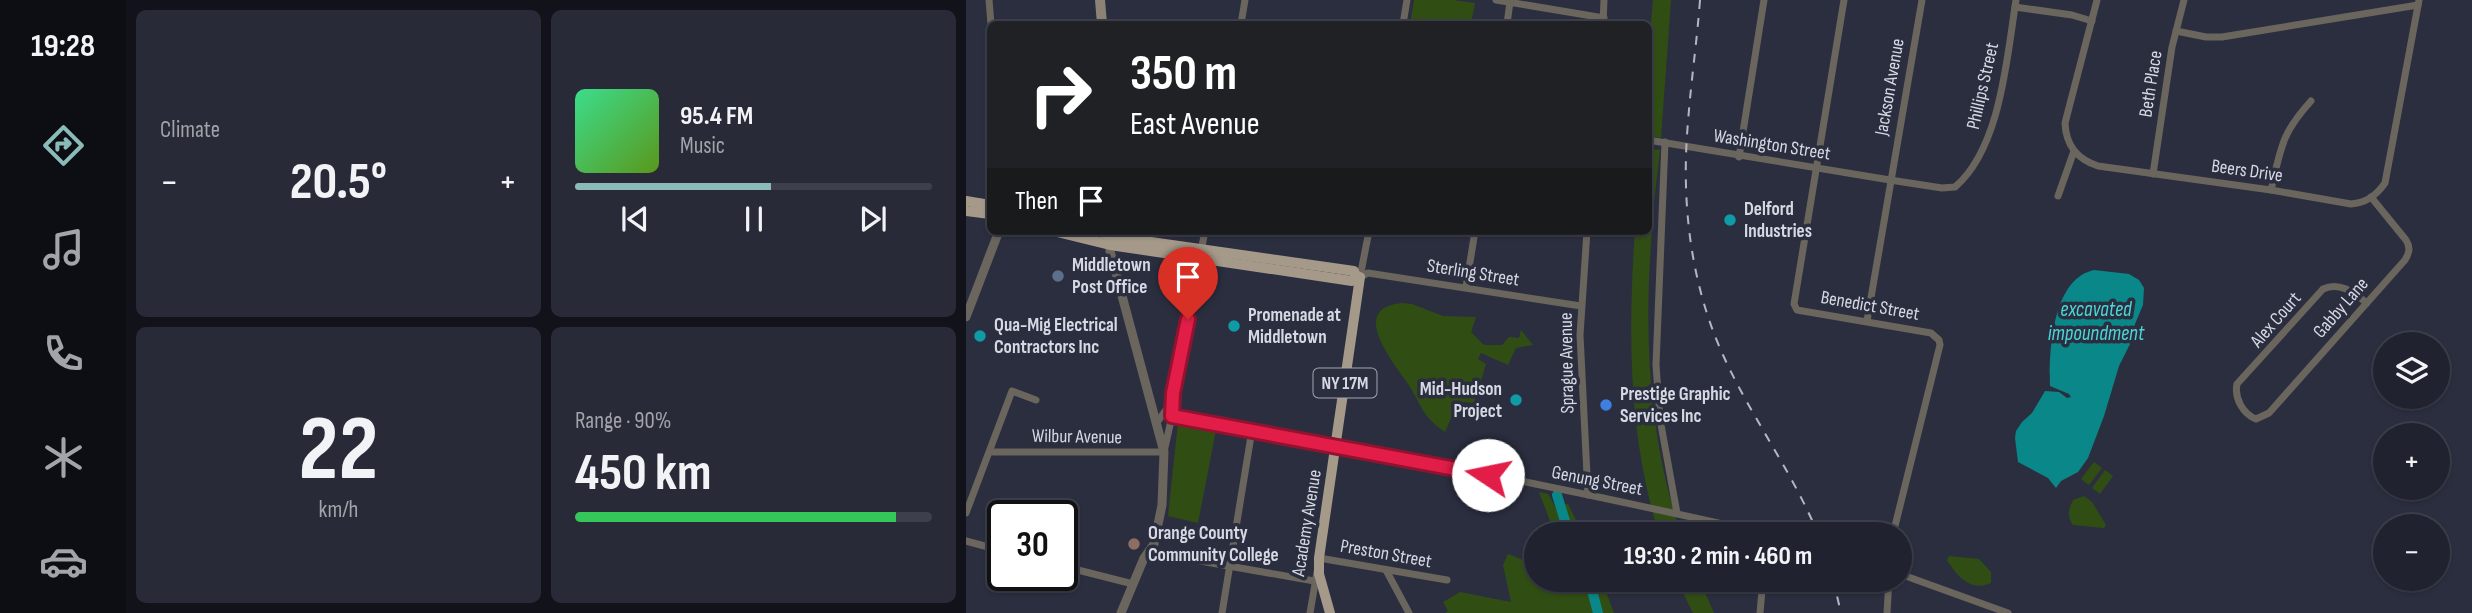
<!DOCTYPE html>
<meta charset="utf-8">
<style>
:root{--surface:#20222f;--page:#282a37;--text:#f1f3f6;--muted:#a2a4aa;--line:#3d3f4b;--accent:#8bbbb9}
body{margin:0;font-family:"Sofia Sans Condensed",sans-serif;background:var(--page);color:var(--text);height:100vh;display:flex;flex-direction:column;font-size:26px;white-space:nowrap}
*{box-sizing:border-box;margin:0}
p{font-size:23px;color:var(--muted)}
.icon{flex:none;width:38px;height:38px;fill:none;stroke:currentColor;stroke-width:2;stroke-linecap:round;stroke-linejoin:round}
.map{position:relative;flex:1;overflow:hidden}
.drawer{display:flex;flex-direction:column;gap:10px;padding:10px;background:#12131a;width:840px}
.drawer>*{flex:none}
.guide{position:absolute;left:21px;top:21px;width:665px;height:214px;border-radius:10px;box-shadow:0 2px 5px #0004,0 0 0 2px var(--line);background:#202124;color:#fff;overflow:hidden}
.controls{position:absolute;left:1407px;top:332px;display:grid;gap:14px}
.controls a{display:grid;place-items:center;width:77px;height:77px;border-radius:50%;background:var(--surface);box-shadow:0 2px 5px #0004,0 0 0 2px var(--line);font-size:35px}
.speed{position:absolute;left:21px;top:500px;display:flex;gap:14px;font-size:35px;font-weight:700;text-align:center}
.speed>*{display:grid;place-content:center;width:91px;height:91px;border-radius:50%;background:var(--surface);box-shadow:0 2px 5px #0004,0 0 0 2px var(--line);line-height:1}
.speed .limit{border:4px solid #111;border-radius:10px;background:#fff;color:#111}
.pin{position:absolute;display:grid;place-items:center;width:60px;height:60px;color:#fff;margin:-72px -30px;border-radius:50% 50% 50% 0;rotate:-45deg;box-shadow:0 0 7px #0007}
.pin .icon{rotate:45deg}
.me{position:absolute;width:77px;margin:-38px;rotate:281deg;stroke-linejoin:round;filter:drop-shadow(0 0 5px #0008)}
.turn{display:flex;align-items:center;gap:24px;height:147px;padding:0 28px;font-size:32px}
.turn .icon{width:91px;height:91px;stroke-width:2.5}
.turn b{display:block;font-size:49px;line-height:60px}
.then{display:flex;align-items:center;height:66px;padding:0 28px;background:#0003;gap:14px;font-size:26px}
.big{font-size:52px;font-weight:700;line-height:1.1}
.drawer .card{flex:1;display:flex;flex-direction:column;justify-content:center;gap:10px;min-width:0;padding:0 24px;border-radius:10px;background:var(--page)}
.drawer .dial{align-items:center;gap:0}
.dial b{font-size:91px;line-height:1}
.song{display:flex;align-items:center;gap:21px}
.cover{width:84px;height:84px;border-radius:10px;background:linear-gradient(135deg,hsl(150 70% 55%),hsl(90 70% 35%))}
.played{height:7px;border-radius:4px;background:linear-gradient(90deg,var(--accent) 55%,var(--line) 55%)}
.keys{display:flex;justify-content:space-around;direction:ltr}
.heat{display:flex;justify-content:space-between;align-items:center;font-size:38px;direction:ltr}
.charge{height:10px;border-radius:5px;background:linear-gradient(90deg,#34c759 90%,var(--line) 0)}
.drawer .tiles{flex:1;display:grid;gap:10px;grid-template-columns:repeat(2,1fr)}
.trip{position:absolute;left:558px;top:522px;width:388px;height:70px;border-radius:35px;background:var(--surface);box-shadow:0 2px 5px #0004,0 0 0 2px var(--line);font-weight:700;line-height:70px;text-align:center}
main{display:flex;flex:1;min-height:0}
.tabs{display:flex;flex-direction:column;width:126px;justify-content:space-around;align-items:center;background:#0d0e13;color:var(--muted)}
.tabs .icon{width:49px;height:49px}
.tabs .selected{color:var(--accent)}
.tabs b{font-size:32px;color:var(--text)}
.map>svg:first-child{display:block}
.green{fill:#304e14}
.water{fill:#0a8788}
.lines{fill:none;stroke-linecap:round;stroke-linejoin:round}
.river{stroke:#0a8788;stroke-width:10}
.minor{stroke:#6a655d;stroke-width:7}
.tertiary{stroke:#6a655d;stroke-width:9}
.secondary{stroke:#8c8376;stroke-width:10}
.primary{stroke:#a59a8a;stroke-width:10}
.rail{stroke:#b4b7c3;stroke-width:2;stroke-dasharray:9 9;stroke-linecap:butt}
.route-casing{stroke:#92132f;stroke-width:18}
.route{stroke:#e11d48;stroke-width:12}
.culture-dot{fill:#0f9aa8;stroke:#2b2e3f;stroke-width:2.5}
.service-dot{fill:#5c6f8a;stroke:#2b2e3f;stroke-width:2.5}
.shop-dot{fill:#3f7fe0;stroke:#2b2e3f;stroke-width:2.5}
.education-dot{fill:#8d6e63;stroke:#2b2e3f;stroke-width:2.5}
.labels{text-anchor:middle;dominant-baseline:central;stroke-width:7;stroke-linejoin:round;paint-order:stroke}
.shield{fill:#2b2e3f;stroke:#a3a6b2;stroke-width:2}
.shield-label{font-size:18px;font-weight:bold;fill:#d6d9e4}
.street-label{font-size:19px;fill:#d6d9e4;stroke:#2b2e3f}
.poi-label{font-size:19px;font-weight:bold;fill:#d6d9e4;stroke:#2b2e3f;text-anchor:start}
.water-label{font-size:21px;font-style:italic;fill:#49d7d8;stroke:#2b2e3f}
</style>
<main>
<nav class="tabs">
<b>19:28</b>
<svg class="icon selected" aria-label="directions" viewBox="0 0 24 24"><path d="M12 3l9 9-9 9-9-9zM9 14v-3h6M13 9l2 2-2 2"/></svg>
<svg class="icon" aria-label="music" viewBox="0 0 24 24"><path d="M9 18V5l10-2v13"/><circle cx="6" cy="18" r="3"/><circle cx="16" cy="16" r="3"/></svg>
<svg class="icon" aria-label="phone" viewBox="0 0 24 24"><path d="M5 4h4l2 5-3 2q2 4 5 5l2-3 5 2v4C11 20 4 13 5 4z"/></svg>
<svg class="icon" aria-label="climate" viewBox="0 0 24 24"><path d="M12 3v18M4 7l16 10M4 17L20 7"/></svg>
<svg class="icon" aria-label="car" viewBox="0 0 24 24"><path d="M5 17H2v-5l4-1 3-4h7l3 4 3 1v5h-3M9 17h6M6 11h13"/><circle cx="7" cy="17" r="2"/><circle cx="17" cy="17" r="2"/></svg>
</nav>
<section class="drawer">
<div class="tiles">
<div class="card"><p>Climate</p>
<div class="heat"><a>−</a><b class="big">20.5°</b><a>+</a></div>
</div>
<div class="card">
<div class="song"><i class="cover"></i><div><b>95.4 FM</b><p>Music</p></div></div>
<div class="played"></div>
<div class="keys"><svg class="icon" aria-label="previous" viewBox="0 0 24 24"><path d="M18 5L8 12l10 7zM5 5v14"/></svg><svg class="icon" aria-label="pause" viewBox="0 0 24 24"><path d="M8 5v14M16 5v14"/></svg><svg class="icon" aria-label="next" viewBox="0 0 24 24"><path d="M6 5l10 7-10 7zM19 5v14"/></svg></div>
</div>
<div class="card dial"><b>22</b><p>km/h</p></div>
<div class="card"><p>Range · 90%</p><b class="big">450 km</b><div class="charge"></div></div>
</div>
</section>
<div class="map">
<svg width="1506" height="613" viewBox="0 0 1506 613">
<rect width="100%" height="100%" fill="#2b2e3f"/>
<g class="green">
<path d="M 448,0 L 487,0 L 509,3 L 505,24 L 444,24 Z"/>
<path d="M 687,0 L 705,0 L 695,138 L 683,136 L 682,55 Z"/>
<path d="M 683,149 L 694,150 C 678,279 673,410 715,534 L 693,534 C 662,435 662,333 669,231 L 682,231 Z"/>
<path d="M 436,303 L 446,304 L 477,316 L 510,317 L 505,332 L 518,345 L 536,345 L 543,337 L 553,338 L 555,330 L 567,345 L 550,348 L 542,365 L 515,353 L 512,359 L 520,364 L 508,403 L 497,402 L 488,411 L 479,432 C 454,415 456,404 440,381 C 425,359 383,308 436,303 Z"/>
<path d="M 212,423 L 250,430 L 232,523 L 202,516 Z"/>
<path d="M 1128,462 L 1136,468 L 1123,485 L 1115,479 Z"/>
<path d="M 1139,470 L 1147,476 L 1134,494 L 1126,488 Z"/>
<path d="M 573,492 L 582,494 L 592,512 L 594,505 L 602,504 L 617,534 L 589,534 Z"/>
<path d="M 1118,496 L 1126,502 L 1140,525 L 1138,528 L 1107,525 C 1101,516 1102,510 1107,500 Z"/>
<path d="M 542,554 L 570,565 L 570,579 L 635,579 L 648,613 L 479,613 L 482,611 L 477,602 L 494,592 L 545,602 L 537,565 Z"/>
<path d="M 983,556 L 1013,559 L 1025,572 L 1025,583 C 1004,592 991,576 981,560 Z"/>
<path d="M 710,579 L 733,579 L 748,613 L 727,613 Z"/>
</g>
<path class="water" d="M 1128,270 L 1163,274 L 1173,280 L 1178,288 L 1177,305 L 1169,324 L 1168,336 L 1153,366 L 1138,416 L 1122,458 L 1112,472 L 1095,481 L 1090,488 L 1082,478 L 1052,462 L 1049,438 L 1050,431 L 1056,422 L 1066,413 L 1079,391 L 1093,392 L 1101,398 L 1105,397 L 1103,394 L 1084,386 C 1083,351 1086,279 1128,270 Z"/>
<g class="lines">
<g class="river">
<path d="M 591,495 L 603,534"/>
<path d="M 623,579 L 632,613"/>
</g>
<g class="minor">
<path d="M 23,0 L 25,24"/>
<path d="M 530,0 L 638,18"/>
<path d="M 878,0 L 828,304 L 831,310 L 965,333 L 973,340 L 974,345 L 927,534"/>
<path d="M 1131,0 L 1099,123 C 1100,146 1111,159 1132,166 L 1305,190 L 1385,204 C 1400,203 1410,196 1419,183 L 1453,0"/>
<path d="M 1049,7 L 1106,15 L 1126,21"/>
<path d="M 275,24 L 279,0"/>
<path d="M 437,24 L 441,0"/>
<path d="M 541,24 L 544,2"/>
<path d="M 637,24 L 638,0"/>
<path d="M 1210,31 L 1240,37 L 1256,37 L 1452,5"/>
<path d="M 682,140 L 924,180 L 976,188 L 989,187 C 1035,148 1041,56 1050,0"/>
<path d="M 699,142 L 690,365 L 694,419 L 711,513"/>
<path d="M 773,157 L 798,0"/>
<path d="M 1187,174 L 1206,47 L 1218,0"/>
<path d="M 1305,190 C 1315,148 1315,134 1345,101"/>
<path d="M 1092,196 L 1108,151"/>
<path d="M 621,231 L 614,335 L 622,495"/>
<path d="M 394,277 L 402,273 L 615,306"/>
<path d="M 394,277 L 403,231"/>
<path d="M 500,287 L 509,231"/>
<path d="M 1401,303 C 1388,293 1374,281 1357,289 L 1271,384 C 1268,398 1277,414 1290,419 L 1303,413 L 1439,260 C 1443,253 1445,248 1440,240 L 1405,197"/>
<path d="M 901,321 L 956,0"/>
<path d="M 206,416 C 405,450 604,489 801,534"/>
<path d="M 190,424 L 202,407 L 207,393 L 239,231"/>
<path d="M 24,452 L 198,452 L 206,416 L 207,393"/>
<path d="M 0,513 L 46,391 L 70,400"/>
<path d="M 0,541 L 37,551"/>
<path d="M 183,552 L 354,582"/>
<path d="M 353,561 L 353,558 L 481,580"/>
<path d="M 96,566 L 167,584"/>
<path d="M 420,570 L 443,613"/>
<path d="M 934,574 L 1042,613"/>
<path d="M 256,613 L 286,430"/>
<path d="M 344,613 L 351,572"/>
<path d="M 794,613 L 797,579"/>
<path d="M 921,613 L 923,579"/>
</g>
<g class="tertiary">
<path d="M 144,239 L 144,251 L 198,452 L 196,505 L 188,544 L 178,558 L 155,613"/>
<path d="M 0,317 L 33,231"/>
</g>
<path class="secondary" d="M 134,0 L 136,24"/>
<g class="primary">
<path d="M 0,201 L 24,205"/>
<path d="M 0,211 L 24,214"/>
<path d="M 87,231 L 144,245 L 386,281 L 390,276"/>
<path d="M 128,231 L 150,237 L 388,271 L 390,276 L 394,277 L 353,558 L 353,574 L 364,613"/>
</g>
<g class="rail">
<path d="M 734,0 C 731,41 725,81 722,122 C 715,201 724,282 757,355 C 785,417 826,471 852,534"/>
<path d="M 867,579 L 875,613"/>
</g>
</g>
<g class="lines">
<g class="route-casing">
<path id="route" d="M 222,319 L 207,393 L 206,416 L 522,475"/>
</g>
<use href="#route" class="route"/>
</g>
<g class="culture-dot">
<circle cx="764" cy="220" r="7"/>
<circle cx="268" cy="326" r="7"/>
<circle cx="14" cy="336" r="7"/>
<circle cx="550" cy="400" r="7"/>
</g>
<circle class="service-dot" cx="92" cy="276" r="7"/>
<circle class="shop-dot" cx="640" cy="405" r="7"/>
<circle class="education-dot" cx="168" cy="544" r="7"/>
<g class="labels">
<rect class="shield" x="347.5" y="368.5" width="63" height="29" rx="5"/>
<g class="shield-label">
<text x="379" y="383">NY 17M</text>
</g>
<g class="street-label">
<text transform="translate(1185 84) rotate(-81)">Beth Place</text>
<text transform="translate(1017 86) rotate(-77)">Phillips Street</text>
<text transform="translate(924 87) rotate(-80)">Jackson Avenue</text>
<text transform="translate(806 145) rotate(9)">Washington Street</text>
<text transform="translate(1281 171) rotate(8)">Beers Drive</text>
<text transform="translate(507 273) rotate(9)">Sterling Street</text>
<text transform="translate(904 306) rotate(10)">Benedict Street</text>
<text transform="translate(1375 308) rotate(-49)">Gabby Lane</text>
<text transform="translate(1310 320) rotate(-49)">Alex Court</text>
<text transform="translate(601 363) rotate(-91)">Sprague Avenue</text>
<text transform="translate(111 437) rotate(1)">Wilbur Avenue</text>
<text transform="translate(631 481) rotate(11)">Genung Street</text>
<text transform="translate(341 523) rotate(-81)">Academy Avenue</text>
<text transform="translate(420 554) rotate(10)">Preston Street</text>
</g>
<g class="poi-label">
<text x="778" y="209">Delford<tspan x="778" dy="22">Industries</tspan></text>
<text x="106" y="265">Middletown<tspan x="106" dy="22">Post Office</tspan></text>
<text x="282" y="315">Promenade at<tspan x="282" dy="22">Middletown</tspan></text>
<text x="28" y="325">Qua-Mig Electrical<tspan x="28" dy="22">Contractors Inc</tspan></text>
<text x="536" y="389" text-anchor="end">Mid-Hudson<tspan x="536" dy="22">Project</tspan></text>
<text x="654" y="394">Prestige Graphic<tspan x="654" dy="22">Services Inc</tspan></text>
<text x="182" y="533">Orange County<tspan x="182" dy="22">Community College</tspan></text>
</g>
<g class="water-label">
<text x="1130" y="309">excavated<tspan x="1130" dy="24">impoundment</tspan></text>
</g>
</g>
</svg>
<div class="controls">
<a><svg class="icon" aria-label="layers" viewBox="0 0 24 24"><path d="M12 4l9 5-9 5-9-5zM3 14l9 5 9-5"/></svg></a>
<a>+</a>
<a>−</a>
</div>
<div class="speed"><div class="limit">30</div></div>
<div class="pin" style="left:222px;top:319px;background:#d93025"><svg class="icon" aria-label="arrive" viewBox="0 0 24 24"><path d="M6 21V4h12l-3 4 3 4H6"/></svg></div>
<svg class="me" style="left:522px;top:475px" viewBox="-20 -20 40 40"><circle r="19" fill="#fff"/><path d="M0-13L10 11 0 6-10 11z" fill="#e11d48"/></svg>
<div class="trip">19:30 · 2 min · 460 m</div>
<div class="guide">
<div class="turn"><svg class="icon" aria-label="right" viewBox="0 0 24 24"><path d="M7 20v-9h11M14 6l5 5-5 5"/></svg><div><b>350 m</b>East Avenue</div></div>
<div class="then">Then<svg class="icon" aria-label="arrive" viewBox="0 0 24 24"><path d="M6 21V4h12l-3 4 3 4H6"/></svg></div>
</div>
</div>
</main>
